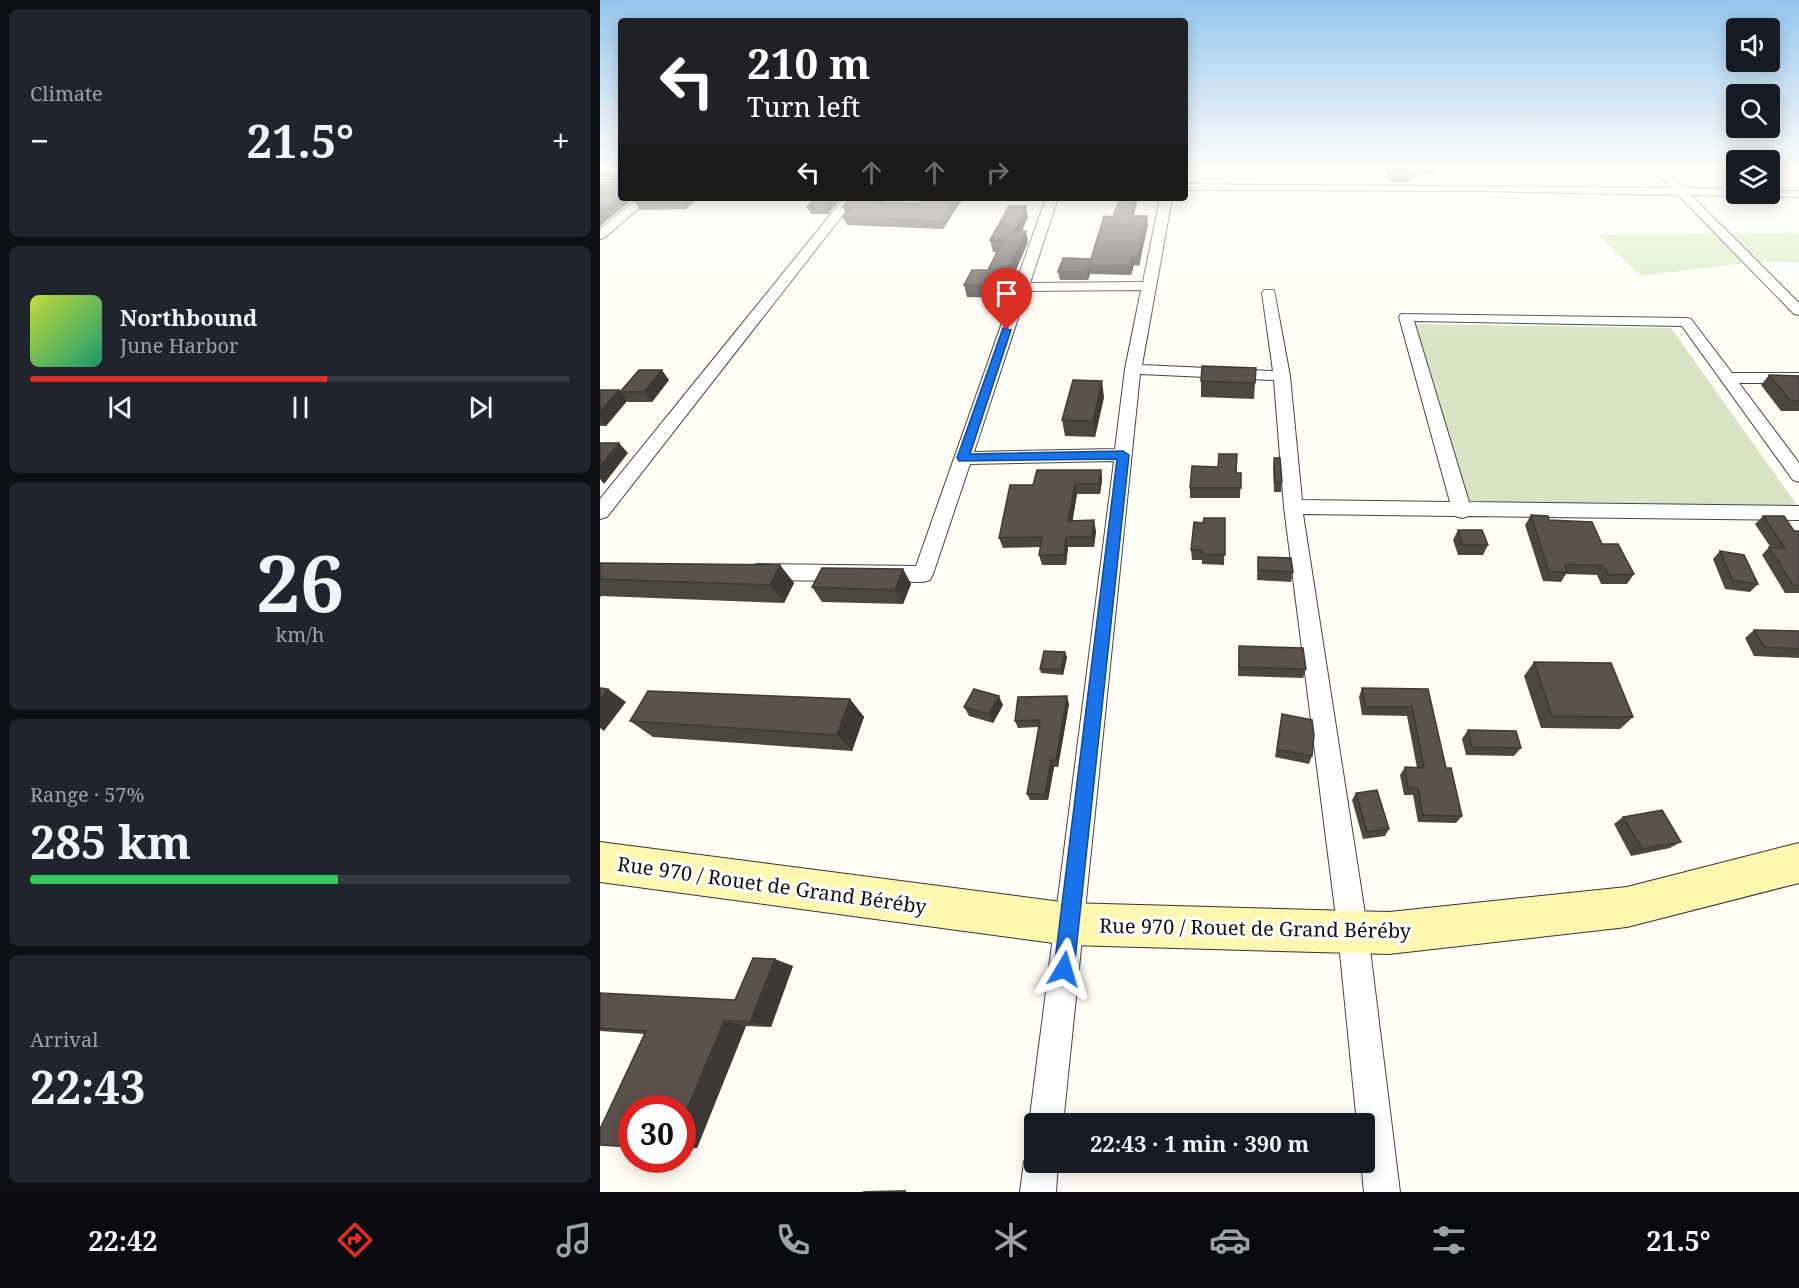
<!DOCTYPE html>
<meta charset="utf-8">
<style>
:root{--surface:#171b24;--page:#20242c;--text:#f1f3f6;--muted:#9ea1a6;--line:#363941;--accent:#d93025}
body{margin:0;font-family:"Noto Serif",serif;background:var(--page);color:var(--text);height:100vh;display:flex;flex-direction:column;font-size:22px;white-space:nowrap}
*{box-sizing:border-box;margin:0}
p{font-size:20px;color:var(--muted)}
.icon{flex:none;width:33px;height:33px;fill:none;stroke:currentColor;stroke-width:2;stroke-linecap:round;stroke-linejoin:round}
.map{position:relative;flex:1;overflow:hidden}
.side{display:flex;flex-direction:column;gap:9px;padding:9px;background:#0d0f14;width:600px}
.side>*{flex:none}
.top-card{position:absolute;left:18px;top:18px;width:570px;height:183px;border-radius:6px;box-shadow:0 3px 15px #0003;background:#202124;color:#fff;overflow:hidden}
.controls{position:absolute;left:1126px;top:18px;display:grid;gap:12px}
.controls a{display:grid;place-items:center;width:54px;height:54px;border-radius:6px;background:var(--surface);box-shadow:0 3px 15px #0003;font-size:30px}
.speed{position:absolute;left:18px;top:1095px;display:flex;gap:12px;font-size:30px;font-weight:700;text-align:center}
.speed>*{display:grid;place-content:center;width:78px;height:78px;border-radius:50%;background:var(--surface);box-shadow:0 3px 15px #0003;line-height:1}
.speed .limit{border:9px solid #d22;background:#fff;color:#111}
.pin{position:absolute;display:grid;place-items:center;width:51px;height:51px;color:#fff;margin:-62px -26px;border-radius:50% 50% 50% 0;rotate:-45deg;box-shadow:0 0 6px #0007}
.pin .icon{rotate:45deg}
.me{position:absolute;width:66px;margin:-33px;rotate:7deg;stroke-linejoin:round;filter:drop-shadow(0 0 4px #0008)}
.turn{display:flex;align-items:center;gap:21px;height:126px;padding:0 30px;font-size:27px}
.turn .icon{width:78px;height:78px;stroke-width:2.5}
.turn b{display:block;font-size:42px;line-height:51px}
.lanes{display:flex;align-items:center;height:57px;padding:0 30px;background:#0003;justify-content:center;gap:30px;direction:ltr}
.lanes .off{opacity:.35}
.big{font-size:45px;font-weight:700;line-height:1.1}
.side .card{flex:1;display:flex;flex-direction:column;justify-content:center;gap:9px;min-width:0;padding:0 21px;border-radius:9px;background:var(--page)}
.side .dial{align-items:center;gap:0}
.dial b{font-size:78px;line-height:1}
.song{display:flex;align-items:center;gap:18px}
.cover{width:72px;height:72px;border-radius:9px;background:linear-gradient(135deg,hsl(70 70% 55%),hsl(160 70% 35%))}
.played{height:6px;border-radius:3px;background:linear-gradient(90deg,var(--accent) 55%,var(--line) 55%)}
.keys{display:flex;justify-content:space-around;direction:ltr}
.heat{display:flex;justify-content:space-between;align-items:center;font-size:33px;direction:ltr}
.charge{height:9px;border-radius:4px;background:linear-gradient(90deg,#34c759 57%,var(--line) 0)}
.trip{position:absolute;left:424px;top:1113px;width:351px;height:60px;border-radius:6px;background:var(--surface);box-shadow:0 3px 15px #0003;font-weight:700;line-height:60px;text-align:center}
.dock{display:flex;height:96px;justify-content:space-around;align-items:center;background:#090b0e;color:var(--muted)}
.dock .icon{width:42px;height:42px}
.dock .active{color:var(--accent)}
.dock b{font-size:27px;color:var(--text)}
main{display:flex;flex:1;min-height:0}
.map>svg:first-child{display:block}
.green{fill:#d5ebbd}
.cemetery{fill:#d9e3c4}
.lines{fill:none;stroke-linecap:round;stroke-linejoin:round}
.street-casing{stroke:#444;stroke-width:2}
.secondary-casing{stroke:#333;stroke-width:2}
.street{fill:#fff;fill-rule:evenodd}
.secondary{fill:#fff6b0;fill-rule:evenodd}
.wall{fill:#4d4742}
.shaded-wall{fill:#3f3936}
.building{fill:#5a524d;stroke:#3f3936;stroke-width:1.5}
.route{fill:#1a73e8;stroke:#114b97;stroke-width:1.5}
.labels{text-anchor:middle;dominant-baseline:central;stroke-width:6;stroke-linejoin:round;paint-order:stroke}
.near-street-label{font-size:20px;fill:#111;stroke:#fff}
</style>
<main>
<section class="side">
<div class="card"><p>Climate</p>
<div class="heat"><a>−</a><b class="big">21.5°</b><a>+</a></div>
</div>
<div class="card">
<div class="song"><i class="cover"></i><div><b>Northbound</b><p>June Harbor</p></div></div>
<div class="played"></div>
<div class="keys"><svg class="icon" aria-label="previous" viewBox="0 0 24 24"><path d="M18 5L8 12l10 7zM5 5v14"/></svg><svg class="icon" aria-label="pause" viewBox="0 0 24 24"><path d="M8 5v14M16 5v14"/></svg><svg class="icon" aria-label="next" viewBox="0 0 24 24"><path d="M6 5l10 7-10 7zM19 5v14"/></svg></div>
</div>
<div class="card dial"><b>26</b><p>km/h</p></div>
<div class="card"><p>Range · 57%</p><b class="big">285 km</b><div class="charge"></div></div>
<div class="card"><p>Arrival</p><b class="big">22:43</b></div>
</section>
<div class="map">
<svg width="1199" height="1192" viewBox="0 0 1199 1192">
<rect width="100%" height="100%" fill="#fffdf5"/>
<path class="green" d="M 1199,233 L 1199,263 L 1163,261 L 1041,276 L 998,235 Z"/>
<path class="cemetery" d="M 811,324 L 1071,328 L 1199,508 L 863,501 Z"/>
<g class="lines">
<g class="street-casing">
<g id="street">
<path d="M 1054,170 L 1066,170 L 1084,188 L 1137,189 L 1137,194 L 1170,194 L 1170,190 L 1199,191 L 1199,197 L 1091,195 L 1199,303 L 1199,315 L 1194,314 L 1078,195 L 876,191 L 585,190 L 585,184 L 1071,188 Z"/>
<path d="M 38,198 L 51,198 L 4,238 L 0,239 L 0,229 Z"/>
<path d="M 244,198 L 256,198 L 7,517 L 0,519 L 0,499 Z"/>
<path d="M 446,198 L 458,198 L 430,283 L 543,282 L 560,198 L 572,198 L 542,365 L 673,371 L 662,293 L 664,290 L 674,290 L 690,376 L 702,500 L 850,502 L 799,317 L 801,314 L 1086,318 L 1091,319 L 1132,373 L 1199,373 L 1199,383 L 1139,383 L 1199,463 L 1199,482 L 1193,480 L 1082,326 L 814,321 L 869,502 L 1199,506 L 1199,520 L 869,516 L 862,518 L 855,516 L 703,514 L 768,933 L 800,1192 L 764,1192 L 761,1162 L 765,1162 L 765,1124 L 757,1124 L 738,933 L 684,507 L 674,380 L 540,374 L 463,1124 L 435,1124 L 435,1136 L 429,1124 L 514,461 L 370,464 L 333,574 L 330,580 L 323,582 L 157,580 L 150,578 L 147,572 L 150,566 L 157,564 L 316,566 ZM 541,290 L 525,369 L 515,449 L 374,452 L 427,291 Z"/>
<path d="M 435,1147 L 435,1162 L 458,1162 L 456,1192 L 420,1192 L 424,1162 L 429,1150 Z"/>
</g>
</g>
<g class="secondary-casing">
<path id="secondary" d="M 0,842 L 469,903 L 789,912 L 1027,887 L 1199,843 L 1199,883 L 1027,927 L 789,954 L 469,945 L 0,882 Z"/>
</g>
<use href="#street" class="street"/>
<use href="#secondary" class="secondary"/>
</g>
<g class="wall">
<path d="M 0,170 L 21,170 L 21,198 L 34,198 L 0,226 L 0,182 L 16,182 L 18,180 L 0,180 Z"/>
<path d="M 785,170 L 837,170 L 836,174 L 809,175 L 811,177 L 810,182 L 790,182 Z"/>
<path d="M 99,198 L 86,209 L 40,210 L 35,202 Z"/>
<path d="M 215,198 L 241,198 L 228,214 L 211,214 L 207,207 Z"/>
<path d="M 361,201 L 343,229 L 247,225 L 243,217 L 246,214 L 243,207 L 283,202 L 319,203 Z"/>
<path d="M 534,216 L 548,224 L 539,266 L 534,265 L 531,275 L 490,274 L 488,280 L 460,280 L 458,272 L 491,259 Z"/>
<path d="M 428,217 L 422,231 L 428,242 L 413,277 L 414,282 L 407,298 L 367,297 L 364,285 L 388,270 L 397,252 L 393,252 L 390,240 Z"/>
<path d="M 1169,375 L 1199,376 L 1199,411 L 1181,411 L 1161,385 Z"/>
<path d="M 69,380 L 52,402 L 28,402 L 27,401 L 6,426 L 0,426 L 0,390 L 19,390 L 20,392 Z"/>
<path d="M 601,381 L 655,383 L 654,399 L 601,397 Z"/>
<path d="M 504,397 L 495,437 L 465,436 L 462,420 Z"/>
<path d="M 674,458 L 682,482 L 681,492 L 674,492 L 673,468 Z"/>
<path d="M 618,467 L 636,473 L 641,473 L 640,498 L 590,498 L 590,488 Z"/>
<path d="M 501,470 L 502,480 L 500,494 L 477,494 L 472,521 L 496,531 L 494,547 L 468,547 L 466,565 L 442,565 L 439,555 L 441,547 L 403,548 L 399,538 L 433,485 Z"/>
<path d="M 931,515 L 949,520 L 1002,544 L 1034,574 L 1027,584 L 1001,584 L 997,575 L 966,574 L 961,582 L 943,581 L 925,525 Z"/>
<path d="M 1163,516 L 1194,531 L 1199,531 L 1199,593 L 1185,593 L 1162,555 L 1169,547 L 1171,548 L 1155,524 Z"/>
<path d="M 625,518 L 624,565 L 602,564 L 602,560 L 592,560 L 591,550 L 603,523 Z"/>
<path d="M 858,530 L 888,545 L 883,555 L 858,555 L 853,540 Z"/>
<path d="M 1120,551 L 1158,584 L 1150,592 L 1125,589 L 1113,559 Z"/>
<path d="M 658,557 L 693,572 L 691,582 L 657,580 Z"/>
<path d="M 0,563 L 180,565 L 194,583 L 184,603 L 1,596 L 0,598 Z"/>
<path d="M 303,569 L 311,584 L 303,604 L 222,602 L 212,587 Z"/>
<path d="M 1154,630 L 1199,631 L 1199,658 L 1154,656 L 1145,638 Z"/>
<path d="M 639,646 L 706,669 L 703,678 L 638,676 Z"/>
<path d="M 467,657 L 463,675 L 441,673 L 440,669 Z"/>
<path d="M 934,662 L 1033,717 L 1020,729 L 941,728 L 924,676 Z"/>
<path d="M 762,688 L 828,689 L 846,768 L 862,816 L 856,823 L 818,822 L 813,795 L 804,795 L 800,775 L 805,767 L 817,768 L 807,716 L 762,715 L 759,697 Z"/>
<path d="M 250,699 L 264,717 L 252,751 L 53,737 L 30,721 Z"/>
<path d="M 469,704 L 458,767 L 454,767 L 448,800 L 430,800 L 427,794 L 439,727 L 418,728 L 415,721 Z"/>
<path d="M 403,705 L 393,723 L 369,716 L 364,707 Z"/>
<path d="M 682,714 L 712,756 L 709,764 L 675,757 Z"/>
<path d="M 868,730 L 921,748 L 914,756 L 866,755 L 862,739 Z"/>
<path d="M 756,793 L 789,829 L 785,836 L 763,839 L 752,800 Z"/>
<path d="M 1023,817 L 1081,842 L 1070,848 L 1031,856 L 1014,824 Z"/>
<path d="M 193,966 L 171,1027 L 146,1026 L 97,1148 L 44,1034 L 0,1031 L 0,993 L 135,1000 Z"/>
<path d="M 306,1190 L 306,1192 L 261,1192 L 265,1191 Z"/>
</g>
<g class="shaded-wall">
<path d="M 21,197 L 21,198 L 34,198 L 0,226 L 0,213 Z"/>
<path d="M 85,198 L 99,198 L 86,209 L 82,201 Z"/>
<path d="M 232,198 L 241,198 L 228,214 L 224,207 Z"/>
<path d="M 277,198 L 286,198 L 277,210 L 274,202 Z"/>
<path d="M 356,198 L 360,198 L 361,201 L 343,229 L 340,221 Z"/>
<path d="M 536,198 L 538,198 L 532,224 L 531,216 Z"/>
<path d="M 426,206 L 428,217 L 416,242 L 414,231 Z"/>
<path d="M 547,216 L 548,224 L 539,266 L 538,257 Z"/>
<path d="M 426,231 L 428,242 L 413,277 L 414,282 L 407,298 L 404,286 L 408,270 Z"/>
<path d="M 533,257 L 534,265 L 531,275 L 531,267 Z"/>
<path d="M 489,266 L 490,274 L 488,280 L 487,272 Z"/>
<path d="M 62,370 L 69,380 L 52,402 L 44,392 Z"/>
<path d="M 502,381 L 504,397 L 495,437 L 493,421 Z"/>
<path d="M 19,390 L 27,401 L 6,426 L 0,419 L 0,412 Z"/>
<path d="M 19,443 L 28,453 L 4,484 L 0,479 L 0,467 Z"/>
<path d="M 501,470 L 502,480 L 500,494 L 499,484 Z"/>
<path d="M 475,484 L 477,494 L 471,531 L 468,521 Z"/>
<path d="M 494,520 L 496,531 L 494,547 L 492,537 Z"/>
<path d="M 466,537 L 468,547 L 466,565 L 464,555 Z"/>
<path d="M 180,565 L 194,583 L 184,603 L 170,585 Z"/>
<path d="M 303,569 L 311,584 L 303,604 L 295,590 Z"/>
<path d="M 465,652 L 467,657 L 463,675 L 461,670 Z"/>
<path d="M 8,689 L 26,702 L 4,731 L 0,728 L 0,699 Z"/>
<path d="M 399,696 L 403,705 L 393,723 L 389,714 Z"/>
<path d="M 467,696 L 469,704 L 458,767 L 456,760 Z"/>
<path d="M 250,699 L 264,717 L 252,751 L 237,735 Z"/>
<path d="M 451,760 L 454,767 L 448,800 L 445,794 Z"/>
<path d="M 175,959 L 193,966 L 171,1027 L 150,1022 Z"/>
<path d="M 124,1021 L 146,1026 L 97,1148 L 82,1149 L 82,1121 Z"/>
</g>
<g class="building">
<path d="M 0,170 L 21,170 L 21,197 L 0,213 L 0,182 L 16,182 L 18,180 L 18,172 L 0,172 Z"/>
<path d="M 788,170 L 807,170 L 811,177 L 791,178 Z"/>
<path d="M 40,198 L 85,198 L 82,201 L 35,202 Z"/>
<path d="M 215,198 L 232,198 L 224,207 L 207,207 Z"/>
<path d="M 250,198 L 277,198 L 274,202 L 319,203 L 323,198 L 356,198 L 340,221 L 243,217 L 252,207 L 243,207 Z"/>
<path d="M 520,198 L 536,198 L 531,216 L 547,216 L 538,257 L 533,257 L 531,267 L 489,266 L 487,272 L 458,272 L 463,258 L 491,259 L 504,216 L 513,217 Z"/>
<path d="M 409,206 L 426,206 L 414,231 L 426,231 L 408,270 L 411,270 L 404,286 L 364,285 L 372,270 L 388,270 L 403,240 L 390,240 Z"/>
<path d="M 602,366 L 656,368 L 655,383 L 601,381 Z"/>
<path d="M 39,370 L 62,370 L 44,392 L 20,392 Z"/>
<path d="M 1169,375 L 1199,376 L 1199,401 L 1190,400 Z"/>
<path d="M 473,380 L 502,381 L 493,421 L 462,420 Z"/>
<path d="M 0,390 L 19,390 L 0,412 Z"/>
<path d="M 0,443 L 19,443 L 0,467 Z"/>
<path d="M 619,454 L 637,454 L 636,473 L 641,473 L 641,488 L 590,488 L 592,466 L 618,467 Z"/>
<path d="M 674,458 L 680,458 L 682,482 L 675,482 Z"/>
<path d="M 437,470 L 501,470 L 499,484 L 475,484 L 468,521 L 494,520 L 492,537 L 466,537 L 464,555 L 439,555 L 442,537 L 399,538 L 410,485 L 433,485 Z"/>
<path d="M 931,515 L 948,516 L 949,520 L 992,522 L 1002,544 L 1018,544 L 1034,574 L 1008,575 L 1004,566 L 965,564 L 967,572 L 949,572 Z"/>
<path d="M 1163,516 L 1184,516 L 1194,531 L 1199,531 L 1199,586 L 1193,585 L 1169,547 L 1185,548 Z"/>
<path d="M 604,518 L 625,518 L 625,555 L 602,554 L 602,550 L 591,550 L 594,522 L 603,523 Z"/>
<path d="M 858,530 L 882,530 L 888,545 L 863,545 Z"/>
<path d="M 1120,551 L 1144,555 L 1158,584 L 1133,581 Z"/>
<path d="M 658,557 L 691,558 L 693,572 L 658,570 Z"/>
<path d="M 0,563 L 180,565 L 170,585 L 0,579 Z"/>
<path d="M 222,568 L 303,569 L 295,590 L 212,587 Z"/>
<path d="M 1154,630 L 1199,631 L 1199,649 L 1164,647 Z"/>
<path d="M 639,646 L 703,648 L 706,669 L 639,667 Z"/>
<path d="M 444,651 L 465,652 L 461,670 L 440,669 Z"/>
<path d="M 934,662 L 1011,663 L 1033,717 L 952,716 Z"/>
<path d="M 0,688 L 8,689 L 0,699 Z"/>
<path d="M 762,688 L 828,689 L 846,768 L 851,768 L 862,816 L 823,815 L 818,788 L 808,788 L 805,767 L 824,768 L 812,707 L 765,707 Z"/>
<path d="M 374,689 L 399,696 L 389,714 L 364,707 Z"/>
<path d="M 48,691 L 250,699 L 237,735 L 30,721 Z"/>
<path d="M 467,696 L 456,760 L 451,760 L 445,794 L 427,794 L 440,720 L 415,721 L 418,697 Z"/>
<path d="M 682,714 L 712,720 L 714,735 L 712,756 L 677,749 Z"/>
<path d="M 868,730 L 916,731 L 921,748 L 872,747 Z"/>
<path d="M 777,790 L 789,829 L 767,832 L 756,793 Z"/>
<path d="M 1062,810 L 1081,842 L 1042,849 L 1023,817 Z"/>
<path d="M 153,958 L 175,959 L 150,1022 L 124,1021 L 82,1121 L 82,1108 L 32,1108 L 32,1147 L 0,1145 L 0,1129 L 46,1031 L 0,1028 L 0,993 L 135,1000 Z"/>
</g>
<linearGradient id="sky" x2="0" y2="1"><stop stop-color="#95c6ee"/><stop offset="0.5" stop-color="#fffefa"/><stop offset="1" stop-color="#fffefa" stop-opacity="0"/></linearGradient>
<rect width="1199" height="337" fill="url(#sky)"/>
<path class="route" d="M 403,328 L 411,330 L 370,454 L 523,451 L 529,455 L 474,969 L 471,976 L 464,978 L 457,976 L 454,969 L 517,459 L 359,461 L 357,458 Z"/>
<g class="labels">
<g class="near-street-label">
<text transform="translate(172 885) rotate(8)">Rue 970 / Rouet de Grand Béréby</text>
<text transform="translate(655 928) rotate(1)">Rue 970 / Rouet de Grand Béréby</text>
</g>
</g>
</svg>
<div class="controls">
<a><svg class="icon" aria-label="sound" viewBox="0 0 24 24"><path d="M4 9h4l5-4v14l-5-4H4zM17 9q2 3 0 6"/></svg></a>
<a><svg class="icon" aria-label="search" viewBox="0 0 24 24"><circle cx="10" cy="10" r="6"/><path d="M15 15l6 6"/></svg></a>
<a><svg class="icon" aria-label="layers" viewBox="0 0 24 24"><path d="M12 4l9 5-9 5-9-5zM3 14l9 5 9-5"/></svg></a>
</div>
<div class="speed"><div class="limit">30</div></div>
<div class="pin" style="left:407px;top:330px;background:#d93025"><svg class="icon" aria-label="arrive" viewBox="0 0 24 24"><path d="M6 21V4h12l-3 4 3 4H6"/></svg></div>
<svg class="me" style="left:464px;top:969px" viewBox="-20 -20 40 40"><path d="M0-17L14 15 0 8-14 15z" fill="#1a73e8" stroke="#fff" stroke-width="4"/></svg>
<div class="trip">22:43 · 1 min · 390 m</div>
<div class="top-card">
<div class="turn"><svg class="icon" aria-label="left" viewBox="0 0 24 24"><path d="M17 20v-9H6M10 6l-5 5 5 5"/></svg><div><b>210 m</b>Turn left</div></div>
<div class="lanes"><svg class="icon" aria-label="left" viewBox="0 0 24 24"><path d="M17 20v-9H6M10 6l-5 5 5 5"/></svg><svg class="icon off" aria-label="ahead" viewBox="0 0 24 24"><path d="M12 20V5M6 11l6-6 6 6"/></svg><svg class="icon off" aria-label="ahead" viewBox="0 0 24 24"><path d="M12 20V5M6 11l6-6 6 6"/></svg><svg class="icon off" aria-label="right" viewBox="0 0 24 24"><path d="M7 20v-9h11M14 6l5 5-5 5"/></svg></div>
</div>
</div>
</main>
<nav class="dock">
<b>22:42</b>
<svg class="icon active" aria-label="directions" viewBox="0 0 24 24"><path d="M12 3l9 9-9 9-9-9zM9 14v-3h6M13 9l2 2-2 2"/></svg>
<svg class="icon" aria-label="music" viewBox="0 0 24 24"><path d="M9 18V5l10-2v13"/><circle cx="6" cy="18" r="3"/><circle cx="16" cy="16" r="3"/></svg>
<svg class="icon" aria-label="phone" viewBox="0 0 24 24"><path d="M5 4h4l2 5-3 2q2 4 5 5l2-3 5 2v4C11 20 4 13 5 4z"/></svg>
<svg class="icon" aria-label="climate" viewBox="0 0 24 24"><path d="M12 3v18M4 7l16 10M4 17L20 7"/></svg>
<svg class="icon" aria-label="car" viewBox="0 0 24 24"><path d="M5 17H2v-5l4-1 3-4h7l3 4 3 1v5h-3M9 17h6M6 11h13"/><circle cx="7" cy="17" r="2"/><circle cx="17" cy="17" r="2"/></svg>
<svg class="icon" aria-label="filters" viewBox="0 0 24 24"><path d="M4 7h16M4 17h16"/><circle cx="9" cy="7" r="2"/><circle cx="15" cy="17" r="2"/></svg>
<b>21.5°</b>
</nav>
